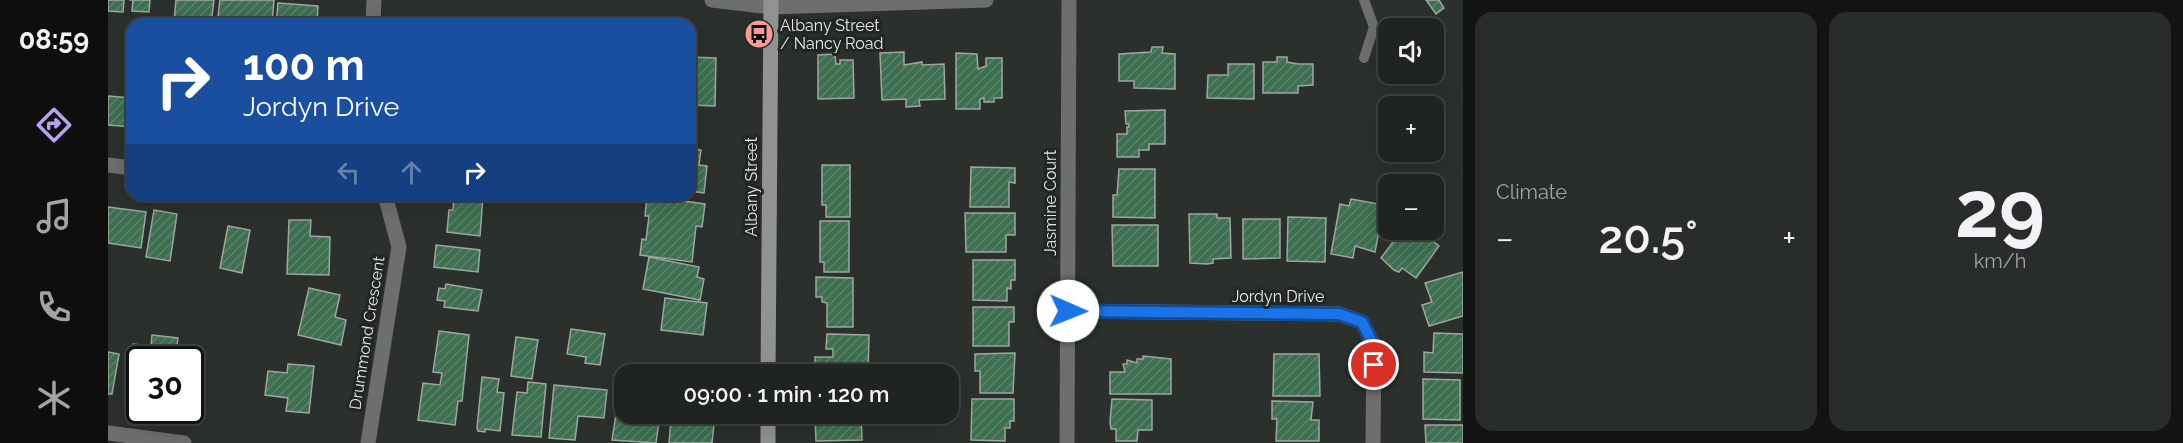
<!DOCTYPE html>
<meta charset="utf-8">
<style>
:root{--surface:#202421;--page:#282c2a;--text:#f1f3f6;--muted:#a2a4a5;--line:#3d413f;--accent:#bca0f2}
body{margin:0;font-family:Raleway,sans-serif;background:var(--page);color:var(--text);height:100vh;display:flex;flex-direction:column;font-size:22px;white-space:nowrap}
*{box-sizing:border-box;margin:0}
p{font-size:20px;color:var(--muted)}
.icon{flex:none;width:33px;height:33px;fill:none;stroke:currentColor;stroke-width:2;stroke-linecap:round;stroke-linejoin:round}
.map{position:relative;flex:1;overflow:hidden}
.drawer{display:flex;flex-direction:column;gap:12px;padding:12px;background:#121412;width:720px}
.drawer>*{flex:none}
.top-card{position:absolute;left:18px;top:18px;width:570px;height:183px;border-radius:18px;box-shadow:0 6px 24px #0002,0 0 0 2px var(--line);background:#1a4fa0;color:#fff;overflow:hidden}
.controls{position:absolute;left:1270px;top:18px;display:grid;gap:12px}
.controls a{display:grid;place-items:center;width:66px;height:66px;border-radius:12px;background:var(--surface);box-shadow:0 6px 24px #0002,0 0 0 2px var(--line);font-size:30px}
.speed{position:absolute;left:18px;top:346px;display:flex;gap:12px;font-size:30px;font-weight:700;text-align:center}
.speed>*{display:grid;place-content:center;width:78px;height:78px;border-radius:50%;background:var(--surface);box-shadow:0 6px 24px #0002,0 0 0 2px var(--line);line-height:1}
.speed .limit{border:3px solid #111;border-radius:9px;background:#fff;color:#111}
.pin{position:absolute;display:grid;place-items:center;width:51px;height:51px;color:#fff;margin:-26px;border:3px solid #fff;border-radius:50%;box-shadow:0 2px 6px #0007}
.me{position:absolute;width:66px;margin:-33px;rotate:91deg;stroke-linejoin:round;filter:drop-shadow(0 0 4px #0008)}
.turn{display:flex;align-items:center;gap:21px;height:126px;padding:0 18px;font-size:27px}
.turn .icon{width:78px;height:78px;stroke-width:2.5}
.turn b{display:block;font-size:42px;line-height:51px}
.lanes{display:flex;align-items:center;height:57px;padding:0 18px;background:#0003;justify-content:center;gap:30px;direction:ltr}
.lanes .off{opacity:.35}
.big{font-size:45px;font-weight:600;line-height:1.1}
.drawer .tile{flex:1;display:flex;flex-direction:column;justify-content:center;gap:9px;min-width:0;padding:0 21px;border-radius:18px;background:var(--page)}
.drawer .dial{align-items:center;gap:0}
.dial b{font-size:78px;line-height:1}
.heat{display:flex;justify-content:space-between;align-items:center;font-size:33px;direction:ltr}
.drawer .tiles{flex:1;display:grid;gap:12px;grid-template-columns:repeat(2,1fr)}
.trip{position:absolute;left:506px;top:364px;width:345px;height:60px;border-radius:18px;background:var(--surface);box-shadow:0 6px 24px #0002,0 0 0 2px var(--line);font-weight:600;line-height:60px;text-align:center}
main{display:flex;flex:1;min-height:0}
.menu{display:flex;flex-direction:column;width:108px;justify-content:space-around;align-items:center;background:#0d0e0d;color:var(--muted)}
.menu .icon{width:42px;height:42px}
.menu .current{color:var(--accent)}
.menu b{font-size:27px;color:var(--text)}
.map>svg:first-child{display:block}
.building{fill:url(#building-hatch);stroke:#a0a6a2;stroke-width:1.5}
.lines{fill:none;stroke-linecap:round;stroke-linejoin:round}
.lane{stroke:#6d6f6d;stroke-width:10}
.street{stroke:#6d6f6d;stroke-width:15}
.secondary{stroke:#909391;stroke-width:15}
.route-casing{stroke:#114b97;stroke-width:15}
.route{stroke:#1a73e8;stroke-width:10}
.labels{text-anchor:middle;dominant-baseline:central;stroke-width:6;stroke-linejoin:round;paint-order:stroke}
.poi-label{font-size:16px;fill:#e6e9e7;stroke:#212623;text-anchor:start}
.street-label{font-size:16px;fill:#e6e9e7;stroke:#212623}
</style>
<main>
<nav class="menu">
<b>08:59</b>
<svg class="icon current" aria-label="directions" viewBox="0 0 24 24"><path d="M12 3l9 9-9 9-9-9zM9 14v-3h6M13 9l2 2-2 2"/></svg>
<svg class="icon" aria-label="music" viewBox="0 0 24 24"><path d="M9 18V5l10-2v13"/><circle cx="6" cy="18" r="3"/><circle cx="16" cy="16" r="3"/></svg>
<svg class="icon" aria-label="phone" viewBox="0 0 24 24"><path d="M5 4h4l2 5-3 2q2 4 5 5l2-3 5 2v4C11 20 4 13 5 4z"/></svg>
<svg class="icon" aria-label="climate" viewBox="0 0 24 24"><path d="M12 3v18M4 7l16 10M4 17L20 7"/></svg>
</nav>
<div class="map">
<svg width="1355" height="443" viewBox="0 0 1355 443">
<defs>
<pattern id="building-hatch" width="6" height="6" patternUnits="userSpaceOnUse" patternTransform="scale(1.5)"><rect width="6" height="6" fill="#3d6f50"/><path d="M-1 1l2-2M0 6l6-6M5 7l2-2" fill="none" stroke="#598469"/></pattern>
</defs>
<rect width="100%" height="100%" fill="#2b302c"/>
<g class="building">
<path d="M 0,0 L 16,0 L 15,12 L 0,11 Z"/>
<path d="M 21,0 L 42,0 L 41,12 L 24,11 L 25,0 Z"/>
<path d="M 68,0 L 106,0 L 103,24 L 66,21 Z"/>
<path d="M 112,0 L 166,0 L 164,24 L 109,24 Z"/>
<path d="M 1318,0 L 1331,0 L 1336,8 L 1328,14 Z"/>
<path d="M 170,3 L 210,6 L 209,24 L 168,24 Z"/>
<path d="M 1044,47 L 1055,47 L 1054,53 L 1067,54 L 1067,89 L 1026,88 L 1026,81 L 1011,81 L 1011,54 L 1043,52 Z"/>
<path d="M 796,52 L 796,65 L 814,62 L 814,65 L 836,64 L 837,99 L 811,100 L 812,106 L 798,107 L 798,99 L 774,100 L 772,53 Z"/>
<path d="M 848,53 L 869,54 L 870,69 L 878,66 L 878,58 L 894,58 L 894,98 L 886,98 L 886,102 L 876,102 L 876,98 L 872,99 L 872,109 L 848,109 Z"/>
<path d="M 727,54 L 728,64 L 732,64 L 732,60 L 745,60 L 746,98 L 710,99 L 710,55 Z"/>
<path d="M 582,57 L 608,58 L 607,106 L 582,105 Z"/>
<path d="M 1169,57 L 1179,57 L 1179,62 L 1190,64 L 1205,64 L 1205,85 L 1190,86 L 1190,93 L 1155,93 L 1155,62 L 1169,62 Z"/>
<path d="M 1120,64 L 1146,64 L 1146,99 L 1099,98 L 1100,75 L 1120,75 Z"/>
<path d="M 0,96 L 24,98 L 24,127 L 0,125 Z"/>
<path d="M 1057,110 L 1057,144 L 1041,144 L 1041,150 L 1031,150 L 1031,157 L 1009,157 L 1009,134 L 1019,134 L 1019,127 L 1021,127 L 1021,124 L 1018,124 L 1017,111 Z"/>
<path d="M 582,149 L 593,150 L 591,165 L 599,166 L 596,193 L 582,191 Z"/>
<path d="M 714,165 L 742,165 L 742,217 L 718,217 L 718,205 L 714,205 Z"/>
<path d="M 863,167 L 907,168 L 907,183 L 901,182 L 901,207 L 862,207 Z"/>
<path d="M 1011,169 L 1047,169 L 1047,218 L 1005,217 L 1005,195 L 1009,195 Z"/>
<path d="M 346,195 L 375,196 L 372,236 L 339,232 L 341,210 L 345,210 Z"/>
<path d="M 539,196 L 597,204 L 594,227 L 588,226 L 584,262 L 532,255 L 534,239 L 538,240 L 541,216 L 537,216 Z"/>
<path d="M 1243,199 L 1276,205 L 1267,252 L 1247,246 L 1245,258 L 1223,254 L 1232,204 L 1241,206 Z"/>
<path d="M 0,207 L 38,212 L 33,248 L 0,243 Z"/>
<path d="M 46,210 L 69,214 L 62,261 L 38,257 Z"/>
<path d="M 857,213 L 907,213 L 907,235 L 898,235 L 898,252 L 858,252 Z"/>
<path d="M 1081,214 L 1109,214 L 1109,218 L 1122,218 L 1123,258 L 1105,259 L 1105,263 L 1099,264 L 1082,263 Z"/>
<path d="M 1180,217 L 1218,218 L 1217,262 L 1179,261 Z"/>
<path d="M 1135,219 L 1172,219 L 1172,258 L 1135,259 Z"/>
<path d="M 181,220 L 203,220 L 202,236 L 222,237 L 221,275 L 179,274 Z"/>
<path d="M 712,221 L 741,221 L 741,272 L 716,272 L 716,262 L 712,262 Z"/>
<path d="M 1004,225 L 1050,225 L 1050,266 L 1005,266 Z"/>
<path d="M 120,226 L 142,230 L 134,273 L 112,268 Z"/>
<path d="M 1294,230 L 1302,230 L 1315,239 L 1318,236 L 1331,246 L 1308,278 L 1294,268 L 1291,272 L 1286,270 L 1273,258 Z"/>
<path d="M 328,245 L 372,250 L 370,272 L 326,267 Z"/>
<path d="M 541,257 L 591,267 L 589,277 L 596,279 L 592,300 L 535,289 Z"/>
<path d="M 865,260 L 907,260 L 907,280 L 903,280 L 903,289 L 899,288 L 899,301 L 865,300 Z"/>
<path d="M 1355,272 L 1355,316 L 1321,326 L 1314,305 L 1324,302 L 1317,283 Z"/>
<path d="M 708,277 L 745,278 L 745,327 L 719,327 L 719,303 L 714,302 L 714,297 L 708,297 Z"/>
<path d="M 338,284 L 374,290 L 370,311 L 336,307 L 337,301 L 329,300 L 331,288 L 337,289 Z"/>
<path d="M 201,288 L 232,295 L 227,317 L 238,320 L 233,345 L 190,335 Z"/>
<path d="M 557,298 L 599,303 L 595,335 L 553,330 Z"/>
<path d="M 865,307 L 906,307 L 906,322 L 901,322 L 901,346 L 865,346 Z"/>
<path d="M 463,329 L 497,334 L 492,365 L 477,363 L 478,357 L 459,354 Z"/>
<path d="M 331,331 L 361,335 L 354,401 L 350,401 L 347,425 L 310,420 L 315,383 L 332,385 L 334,373 L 325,372 Z"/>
<path d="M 1326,333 L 1355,334 L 1355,373 L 1316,372 L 1316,352 L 1325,353 Z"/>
<path d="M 719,334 L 761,335 L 760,375 L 707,375 L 707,357 L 725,357 L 725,349 L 718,349 Z"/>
<path d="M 44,335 L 70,338 L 67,360 L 32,360 L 32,397 L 18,396 L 25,344 L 43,346 Z"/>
<path d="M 408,337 L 430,340 L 424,379 L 403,376 Z"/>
<path d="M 0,352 L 11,354 L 4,394 L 0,394 Z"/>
<path d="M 907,353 L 905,393 L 872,393 L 872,371 L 867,371 L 867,354 Z"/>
<path d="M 1166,354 L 1211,354 L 1212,396 L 1165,396 Z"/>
<path d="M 1035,356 L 1063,359 L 1063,394 L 1002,394 L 1002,372 L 1017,372 L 1015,364 L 1019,364 L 1019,360 L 1029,363 L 1029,359 L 1035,359 Z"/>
<path d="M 180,364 L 206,366 L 201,413 L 178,411 L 180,398 L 157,395 L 160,371 L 179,373 Z"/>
<path d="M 374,377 L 391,379 L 389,392 L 396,393 L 392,431 L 377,429 L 377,432 L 370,431 L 369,428 Z"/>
<path d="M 1315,379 L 1352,380 L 1352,420 L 1315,419 Z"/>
<path d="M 420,382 L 438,384 L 433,437 L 404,435 L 409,392 L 419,393 Z"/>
<path d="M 446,385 L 499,390 L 496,418 L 470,416 L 467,440 L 441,438 Z"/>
<path d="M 864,399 L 906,399 L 906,421 L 902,421 L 902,428 L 897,428 L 897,441 L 863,440 Z"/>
<path d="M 1004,399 L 1044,400 L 1044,430 L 1030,430 L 1029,441 L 1008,441 L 1008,429 L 1003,429 L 1002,422 Z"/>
<path d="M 1164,401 L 1205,402 L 1203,420 L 1211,420 L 1211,441 L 1168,441 L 1169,419 L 1164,419 Z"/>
<path d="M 509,408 L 516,409 L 516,414 L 552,414 L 548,443 L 504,440 Z"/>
<path d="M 576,414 L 594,414 L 594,422 L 606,424 L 604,443 L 561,443 L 563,420 L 575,421 Z"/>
<path d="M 714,414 L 759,414 L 753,414 L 754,440 L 708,441 L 707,417 L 714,417 Z"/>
<path d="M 1317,425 L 1355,425 L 1355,443 L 1318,443 Z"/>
</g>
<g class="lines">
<path class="lane" d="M 1256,58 L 1266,27 L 1256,0"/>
<g class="street">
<path d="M 604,0 L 663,7 L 878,0"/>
<path d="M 265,24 L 266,0"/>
<path d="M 0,165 L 24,168"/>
<path d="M 960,311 L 1231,314 L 1254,322 L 1266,346 L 1265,443"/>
<path d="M 0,433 L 76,443"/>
<path d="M 260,443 L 291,247 L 277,195"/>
<path d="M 959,443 L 961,0"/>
</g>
<g class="secondary">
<path d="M 660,375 L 663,0"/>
<path d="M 660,443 L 660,414"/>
</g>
</g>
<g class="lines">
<g class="route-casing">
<path id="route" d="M 960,311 L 1231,314 L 1254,322 L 1266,346 L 1266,365"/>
</g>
<use href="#route" class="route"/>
</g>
<defs>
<g id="bus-disc" transform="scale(1.5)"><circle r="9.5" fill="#f59b9b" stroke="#212623"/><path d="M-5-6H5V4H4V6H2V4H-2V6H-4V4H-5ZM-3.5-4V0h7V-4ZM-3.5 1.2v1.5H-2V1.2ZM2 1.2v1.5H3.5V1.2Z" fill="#111"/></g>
</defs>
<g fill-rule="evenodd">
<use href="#bus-disc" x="651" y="34"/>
</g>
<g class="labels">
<g class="poi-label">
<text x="672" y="25">Albany Street<tspan x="672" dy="18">/ Nancy Road</tspan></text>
</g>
<g class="street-label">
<text transform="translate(643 187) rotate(-90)">Albany Street</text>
<text transform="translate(942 203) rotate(-90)">Jasmine Court</text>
<text x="1170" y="296">Jordyn Drive</text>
<text transform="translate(259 333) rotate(-81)">Drummond Crescent</text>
</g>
</g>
</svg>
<div class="controls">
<a><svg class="icon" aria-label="sound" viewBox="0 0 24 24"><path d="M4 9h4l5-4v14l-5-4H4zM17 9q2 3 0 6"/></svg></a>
<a>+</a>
<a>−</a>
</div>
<div class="speed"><div class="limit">30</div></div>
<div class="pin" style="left:1266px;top:365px;background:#d93025"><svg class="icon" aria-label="arrive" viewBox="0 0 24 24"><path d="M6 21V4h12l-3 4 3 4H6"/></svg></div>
<svg class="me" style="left:960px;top:311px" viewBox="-20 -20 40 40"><circle r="19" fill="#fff"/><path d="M0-13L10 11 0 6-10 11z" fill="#1a73e8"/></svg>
<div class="trip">09:00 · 1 min · 120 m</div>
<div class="top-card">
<div class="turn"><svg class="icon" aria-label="right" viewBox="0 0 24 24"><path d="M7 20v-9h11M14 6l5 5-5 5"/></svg><div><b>100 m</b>Jordyn Drive</div></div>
<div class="lanes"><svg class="icon off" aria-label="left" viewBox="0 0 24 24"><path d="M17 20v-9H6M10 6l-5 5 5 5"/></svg><svg class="icon off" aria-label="ahead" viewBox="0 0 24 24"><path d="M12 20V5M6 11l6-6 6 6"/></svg><svg class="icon" aria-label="right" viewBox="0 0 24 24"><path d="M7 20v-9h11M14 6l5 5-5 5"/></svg></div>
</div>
</div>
<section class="drawer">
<div class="tiles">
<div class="tile"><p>Climate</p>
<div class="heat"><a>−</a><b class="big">20.5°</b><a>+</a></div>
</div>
<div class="tile dial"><b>29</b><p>km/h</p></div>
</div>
</section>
</main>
